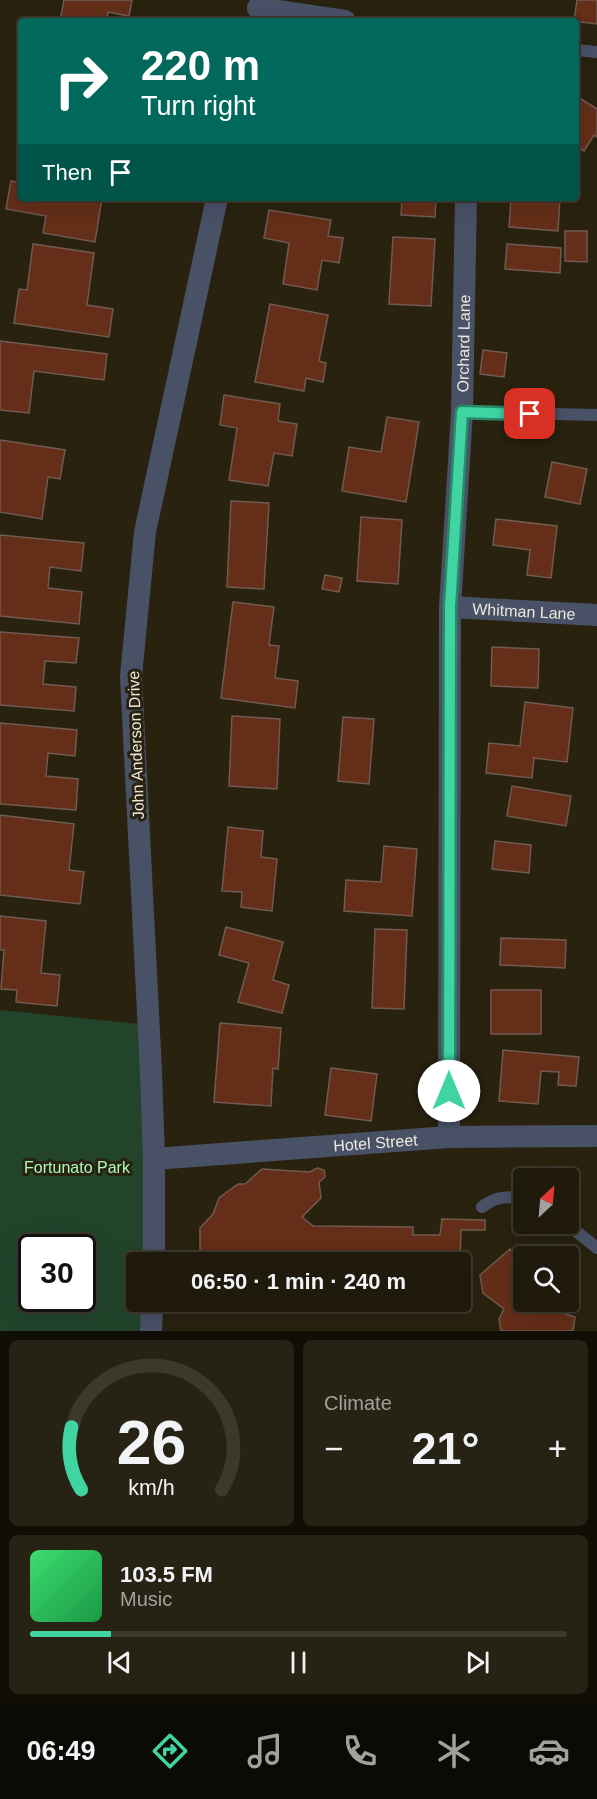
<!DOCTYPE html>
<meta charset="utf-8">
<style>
:root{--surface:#1f1a0b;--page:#272314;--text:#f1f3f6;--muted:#a1a19d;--line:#3c382c;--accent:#3fd4a2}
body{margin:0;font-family:Helvetica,sans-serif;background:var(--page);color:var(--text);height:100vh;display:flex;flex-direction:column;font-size:22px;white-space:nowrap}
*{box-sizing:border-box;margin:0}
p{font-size:20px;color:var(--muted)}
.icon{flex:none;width:33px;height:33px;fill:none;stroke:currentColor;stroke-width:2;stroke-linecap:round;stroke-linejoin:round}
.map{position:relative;height:1331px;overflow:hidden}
.side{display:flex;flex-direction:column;gap:9px;padding:9px;background:#110e06;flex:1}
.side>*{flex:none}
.top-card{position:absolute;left:18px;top:18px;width:561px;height:183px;border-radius:6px;box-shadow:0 6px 24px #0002,0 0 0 2px var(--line);background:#00695c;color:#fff;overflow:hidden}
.needle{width:39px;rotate:26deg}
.tools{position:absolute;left:513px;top:1168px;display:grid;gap:12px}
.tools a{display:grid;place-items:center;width:66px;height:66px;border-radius:6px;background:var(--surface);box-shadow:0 6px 24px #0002,0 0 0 2px var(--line);font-size:30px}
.speed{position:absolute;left:18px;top:1234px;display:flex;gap:12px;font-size:30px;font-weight:700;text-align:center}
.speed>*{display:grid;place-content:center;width:78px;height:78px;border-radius:50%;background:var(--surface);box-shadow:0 6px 24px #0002,0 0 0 2px var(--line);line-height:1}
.speed .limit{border:3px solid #111;border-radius:9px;background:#fff;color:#111}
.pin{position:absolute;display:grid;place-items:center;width:51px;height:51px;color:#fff;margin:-26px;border-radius:12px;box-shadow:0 3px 9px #0006}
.me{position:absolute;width:66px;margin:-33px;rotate:0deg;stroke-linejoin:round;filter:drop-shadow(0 0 4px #0008)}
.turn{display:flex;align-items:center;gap:21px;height:126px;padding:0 24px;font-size:27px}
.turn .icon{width:78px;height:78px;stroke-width:2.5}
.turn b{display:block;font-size:42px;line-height:51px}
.then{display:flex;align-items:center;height:57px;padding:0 24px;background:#0003;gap:12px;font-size:22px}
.big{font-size:45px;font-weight:700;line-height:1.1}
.side .widget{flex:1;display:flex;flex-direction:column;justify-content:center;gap:9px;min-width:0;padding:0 21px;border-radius:9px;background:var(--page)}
.side .dial{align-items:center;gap:0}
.dial svg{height:156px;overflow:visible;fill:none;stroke:var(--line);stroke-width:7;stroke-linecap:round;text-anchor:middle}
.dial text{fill:var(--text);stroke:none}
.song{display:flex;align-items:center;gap:18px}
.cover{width:72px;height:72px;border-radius:9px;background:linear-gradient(135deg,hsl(140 70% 55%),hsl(140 70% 35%))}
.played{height:6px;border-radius:3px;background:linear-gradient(90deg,var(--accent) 15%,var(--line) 15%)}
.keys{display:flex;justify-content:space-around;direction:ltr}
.heat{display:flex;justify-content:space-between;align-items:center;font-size:33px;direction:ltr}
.side .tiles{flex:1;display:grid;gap:9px;grid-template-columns:1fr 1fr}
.widget:last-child{grid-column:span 2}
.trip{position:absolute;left:126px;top:1252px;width:345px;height:60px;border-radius:6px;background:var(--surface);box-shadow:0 6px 24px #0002,0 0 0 2px var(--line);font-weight:700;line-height:60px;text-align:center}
.tabs{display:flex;height:96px;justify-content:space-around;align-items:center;background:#0c0a04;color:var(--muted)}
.tabs .icon{width:42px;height:42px}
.tabs .selected{color:var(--accent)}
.tabs b{font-size:27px;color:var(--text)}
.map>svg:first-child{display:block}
.green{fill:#22442b;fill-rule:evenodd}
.building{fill:#642e18;stroke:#715a51;stroke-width:1.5}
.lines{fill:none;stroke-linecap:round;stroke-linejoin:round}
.service{stroke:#495167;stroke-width:12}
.minor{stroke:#495167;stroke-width:22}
.route-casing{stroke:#298a69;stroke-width:15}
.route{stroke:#3fd4a2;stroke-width:10}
.labels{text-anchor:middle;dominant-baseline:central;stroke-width:6;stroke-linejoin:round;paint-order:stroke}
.street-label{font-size:16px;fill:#ece8dc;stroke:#29220f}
.park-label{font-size:16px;fill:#aafabd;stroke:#29220f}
</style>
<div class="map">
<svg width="597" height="1331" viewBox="0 0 597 1331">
<rect width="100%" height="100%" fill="#29220f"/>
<path class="green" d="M 0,1010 L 149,1025 L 154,1263 L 136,1263 L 136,1302 L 152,1302 L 151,1331 L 0,1331 ZM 32,1248 L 82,1248 L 82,1299 L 32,1299 Z"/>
<g class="building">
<path d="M 64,0 L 132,0 L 129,16 L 108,12 L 107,21 L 60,21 Z"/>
<path d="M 577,0 L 597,0 L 597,24 L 574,21 Z"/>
<path d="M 581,99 L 597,109 L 597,137 L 594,135 L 584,151 L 576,146 L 576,106 Z"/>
<path d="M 11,181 L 21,183 L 21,198 L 102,198 L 95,242 L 43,233 L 46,216 L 6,209 Z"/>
<path d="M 402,198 L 436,198 L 435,217 L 401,215 Z"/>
<path d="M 511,198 L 560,198 L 558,231 L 509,227 Z"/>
<path d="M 269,210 L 331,220 L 328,236 L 343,238 L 339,263 L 322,260 L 317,290 L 283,284 L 289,243 L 264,238 Z"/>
<path d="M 565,231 L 587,231 L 587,262 L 565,261 Z"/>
<path d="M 393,237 L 435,239 L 431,306 L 389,304 Z"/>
<path d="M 33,244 L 94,253 L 87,305 L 113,309 L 109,337 L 14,323 L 19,289 L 27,290 Z"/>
<path d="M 507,244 L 561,248 L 560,273 L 505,269 Z"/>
<path d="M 270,304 L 328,315 L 319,361 L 326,363 L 323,382 L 306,378 L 304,391 L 255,382 Z"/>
<path d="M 0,341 L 107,354 L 104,380 L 34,371 L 29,413 L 0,410 Z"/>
<path d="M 483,350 L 507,353 L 504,377 L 480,374 Z"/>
<path d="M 224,395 L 280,404 L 278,421 L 297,424 L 292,456 L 274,453 L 268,486 L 229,480 L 237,428 L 220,425 Z"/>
<path d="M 387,417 L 419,422 L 406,502 L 342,491 L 349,447 L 381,452 Z"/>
<path d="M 0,440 L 65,450 L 60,479 L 48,477 L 42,519 L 0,512 Z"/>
<path d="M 552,462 L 587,469 L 580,504 L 545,497 Z"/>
<path d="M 231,501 L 269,503 L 264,589 L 227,587 Z"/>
<path d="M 361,517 L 402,520 L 398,584 L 357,581 Z"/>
<path d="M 496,519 L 557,526 L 551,578 L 527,575 L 530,550 L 493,545 Z"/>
<path d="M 0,535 L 84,543 L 81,571 L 50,567 L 48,588 L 82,592 L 79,624 L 0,616 Z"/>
<path d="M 325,575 L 342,578 L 339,592 L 322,589 Z"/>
<path d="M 233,602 L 274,607 L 269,645 L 279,646 L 275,678 L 298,681 L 295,708 L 221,698 Z"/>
<path d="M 0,632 L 79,638 L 76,663 L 45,661 L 43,684 L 76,687 L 74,711 L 0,705 Z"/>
<path d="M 492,647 L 539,649 L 538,688 L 491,686 Z"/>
<path d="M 525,702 L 573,708 L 567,762 L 534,758 L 532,778 L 486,773 L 489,743 L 520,746 Z"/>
<path d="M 232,716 L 280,719 L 277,789 L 229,786 Z"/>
<path d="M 343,717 L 374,719 L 369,784 L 338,781 Z"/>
<path d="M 0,723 L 77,730 L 75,756 L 48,753 L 46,776 L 78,779 L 76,810 L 0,804 Z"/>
<path d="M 512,786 L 571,796 L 566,826 L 507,816 Z"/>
<path d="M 0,815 L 74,824 L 69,870 L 84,872 L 80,904 L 0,895 Z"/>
<path d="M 228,827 L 263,831 L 261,857 L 277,859 L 272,911 L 241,907 L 242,892 L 222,891 Z"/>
<path d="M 495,841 L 531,845 L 529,873 L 492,869 Z"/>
<path d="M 384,846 L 417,849 L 412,916 L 344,911 L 346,880 L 381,882 Z"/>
<path d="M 0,916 L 46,921 L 41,973 L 60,975 L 57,1006 L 16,1002 L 17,990 L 1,989 L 4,950 L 0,950 Z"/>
<path d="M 226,927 L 283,942 L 273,980 L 289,985 L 282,1013 L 238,1002 L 249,963 L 219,955 Z"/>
<path d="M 375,929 L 407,930 L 404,1009 L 372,1008 Z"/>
<path d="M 501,938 L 566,940 L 565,968 L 500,965 Z"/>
<rect x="491" y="990" width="50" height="44"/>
<path d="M 220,1023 L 281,1028 L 278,1069 L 273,1068 L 271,1106 L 214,1102 Z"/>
<path d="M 503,1050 L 579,1057 L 576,1086 L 558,1085 L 559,1072 L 541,1071 L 538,1104 L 499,1101 Z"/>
<path d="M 331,1068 L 377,1074 L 371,1121 L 325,1115 Z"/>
<path d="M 317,1168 L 324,1170 L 325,1177 L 319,1182 L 321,1198 L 302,1217 L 313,1226 L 413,1227 L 413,1235 L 440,1235 L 442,1219 L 485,1220 L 485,1230 L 461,1230 L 460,1263 L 200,1263 L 200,1228 L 213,1214 L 219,1198 L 238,1184 L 245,1184 L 262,1169 L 310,1172 Z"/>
<path d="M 510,1249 L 521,1261 L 524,1260 L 524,1302 L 564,1302 L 565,1314 L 575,1317 L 573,1331 L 501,1331 L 499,1319 L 504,1309 L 483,1293 L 480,1275 Z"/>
</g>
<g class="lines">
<g class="service">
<path d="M 576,50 L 597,52"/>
<path d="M 462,412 L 597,415"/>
<path d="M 482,1207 C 496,1196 507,1197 524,1197"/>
<path d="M 567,1224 L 597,1248"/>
</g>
<g class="minor">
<path d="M 258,8 L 345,21"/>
<path id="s1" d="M 450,607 L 597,615"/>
<path id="s2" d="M 449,1137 L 450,607 L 462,412 L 466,198"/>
<path id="s3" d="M 154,1159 L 449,1137 L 597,1136"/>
<path d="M 154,1263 L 154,1159 L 151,1072 L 131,676 L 145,532 L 217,198"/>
<path d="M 151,1331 L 152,1302"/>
</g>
</g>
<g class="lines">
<g class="route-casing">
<path id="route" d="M 449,1091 L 450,607 L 462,412 L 530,414"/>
</g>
<use href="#route" class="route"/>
</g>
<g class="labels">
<g class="street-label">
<text stroke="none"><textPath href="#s2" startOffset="794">Orchard Lane</textPath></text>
<text stroke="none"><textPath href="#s1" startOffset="74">Whitman Lane</textPath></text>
<text transform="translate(136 745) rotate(-92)">John Anderson Drive</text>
<text stroke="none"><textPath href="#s3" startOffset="222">Hotel Street</textPath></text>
</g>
<g class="park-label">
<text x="77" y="1167">Fortunato Park</text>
</g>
</g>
</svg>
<div class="tools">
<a><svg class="needle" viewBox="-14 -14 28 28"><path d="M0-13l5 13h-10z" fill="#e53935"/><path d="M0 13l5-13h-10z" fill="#a1a19d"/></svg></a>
<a><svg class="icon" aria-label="search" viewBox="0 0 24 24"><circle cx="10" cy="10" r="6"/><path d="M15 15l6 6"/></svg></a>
</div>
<div class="speed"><div class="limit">30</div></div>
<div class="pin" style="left:530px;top:414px;background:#d93025"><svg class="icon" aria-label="arrive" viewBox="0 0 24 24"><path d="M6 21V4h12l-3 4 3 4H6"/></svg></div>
<svg class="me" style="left:449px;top:1091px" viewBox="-20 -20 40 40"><circle r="19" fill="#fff"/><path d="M0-13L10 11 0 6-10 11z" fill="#3fd4a2"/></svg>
<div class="trip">06:50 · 1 min · 240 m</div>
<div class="top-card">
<div class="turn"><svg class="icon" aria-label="right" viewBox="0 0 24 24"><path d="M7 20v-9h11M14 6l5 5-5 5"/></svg><div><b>220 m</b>Turn right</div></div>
<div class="then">Then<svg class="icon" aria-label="arrive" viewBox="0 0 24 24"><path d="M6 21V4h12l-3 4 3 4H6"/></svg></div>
</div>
</div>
<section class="side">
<div class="tiles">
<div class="widget dial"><svg viewBox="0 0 100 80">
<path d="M14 69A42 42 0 1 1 86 69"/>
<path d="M14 69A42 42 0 0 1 9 37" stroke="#3fd4a2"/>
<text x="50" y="56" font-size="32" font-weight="700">26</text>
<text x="50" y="72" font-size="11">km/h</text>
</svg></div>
<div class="widget"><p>Climate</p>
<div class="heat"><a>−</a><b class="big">21°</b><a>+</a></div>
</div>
<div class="widget">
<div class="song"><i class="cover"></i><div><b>103.5 FM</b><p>Music</p></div></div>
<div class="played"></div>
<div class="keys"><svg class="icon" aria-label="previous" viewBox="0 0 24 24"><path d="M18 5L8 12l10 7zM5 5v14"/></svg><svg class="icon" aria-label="pause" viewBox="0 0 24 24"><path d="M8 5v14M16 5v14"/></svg><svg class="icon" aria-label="next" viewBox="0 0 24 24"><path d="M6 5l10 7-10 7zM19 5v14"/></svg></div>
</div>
</div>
</section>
<nav class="tabs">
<b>06:49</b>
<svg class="icon selected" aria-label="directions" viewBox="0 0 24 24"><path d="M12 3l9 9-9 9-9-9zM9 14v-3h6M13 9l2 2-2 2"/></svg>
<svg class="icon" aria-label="music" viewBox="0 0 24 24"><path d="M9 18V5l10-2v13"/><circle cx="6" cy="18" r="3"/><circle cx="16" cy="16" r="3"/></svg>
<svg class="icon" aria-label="phone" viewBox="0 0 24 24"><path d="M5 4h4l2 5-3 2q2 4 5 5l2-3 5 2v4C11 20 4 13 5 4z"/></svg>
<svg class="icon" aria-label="climate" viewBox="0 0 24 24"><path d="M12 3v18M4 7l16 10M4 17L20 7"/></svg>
<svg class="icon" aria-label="car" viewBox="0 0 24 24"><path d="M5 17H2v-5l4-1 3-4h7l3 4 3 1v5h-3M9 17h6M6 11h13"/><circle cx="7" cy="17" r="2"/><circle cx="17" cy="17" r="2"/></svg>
</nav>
